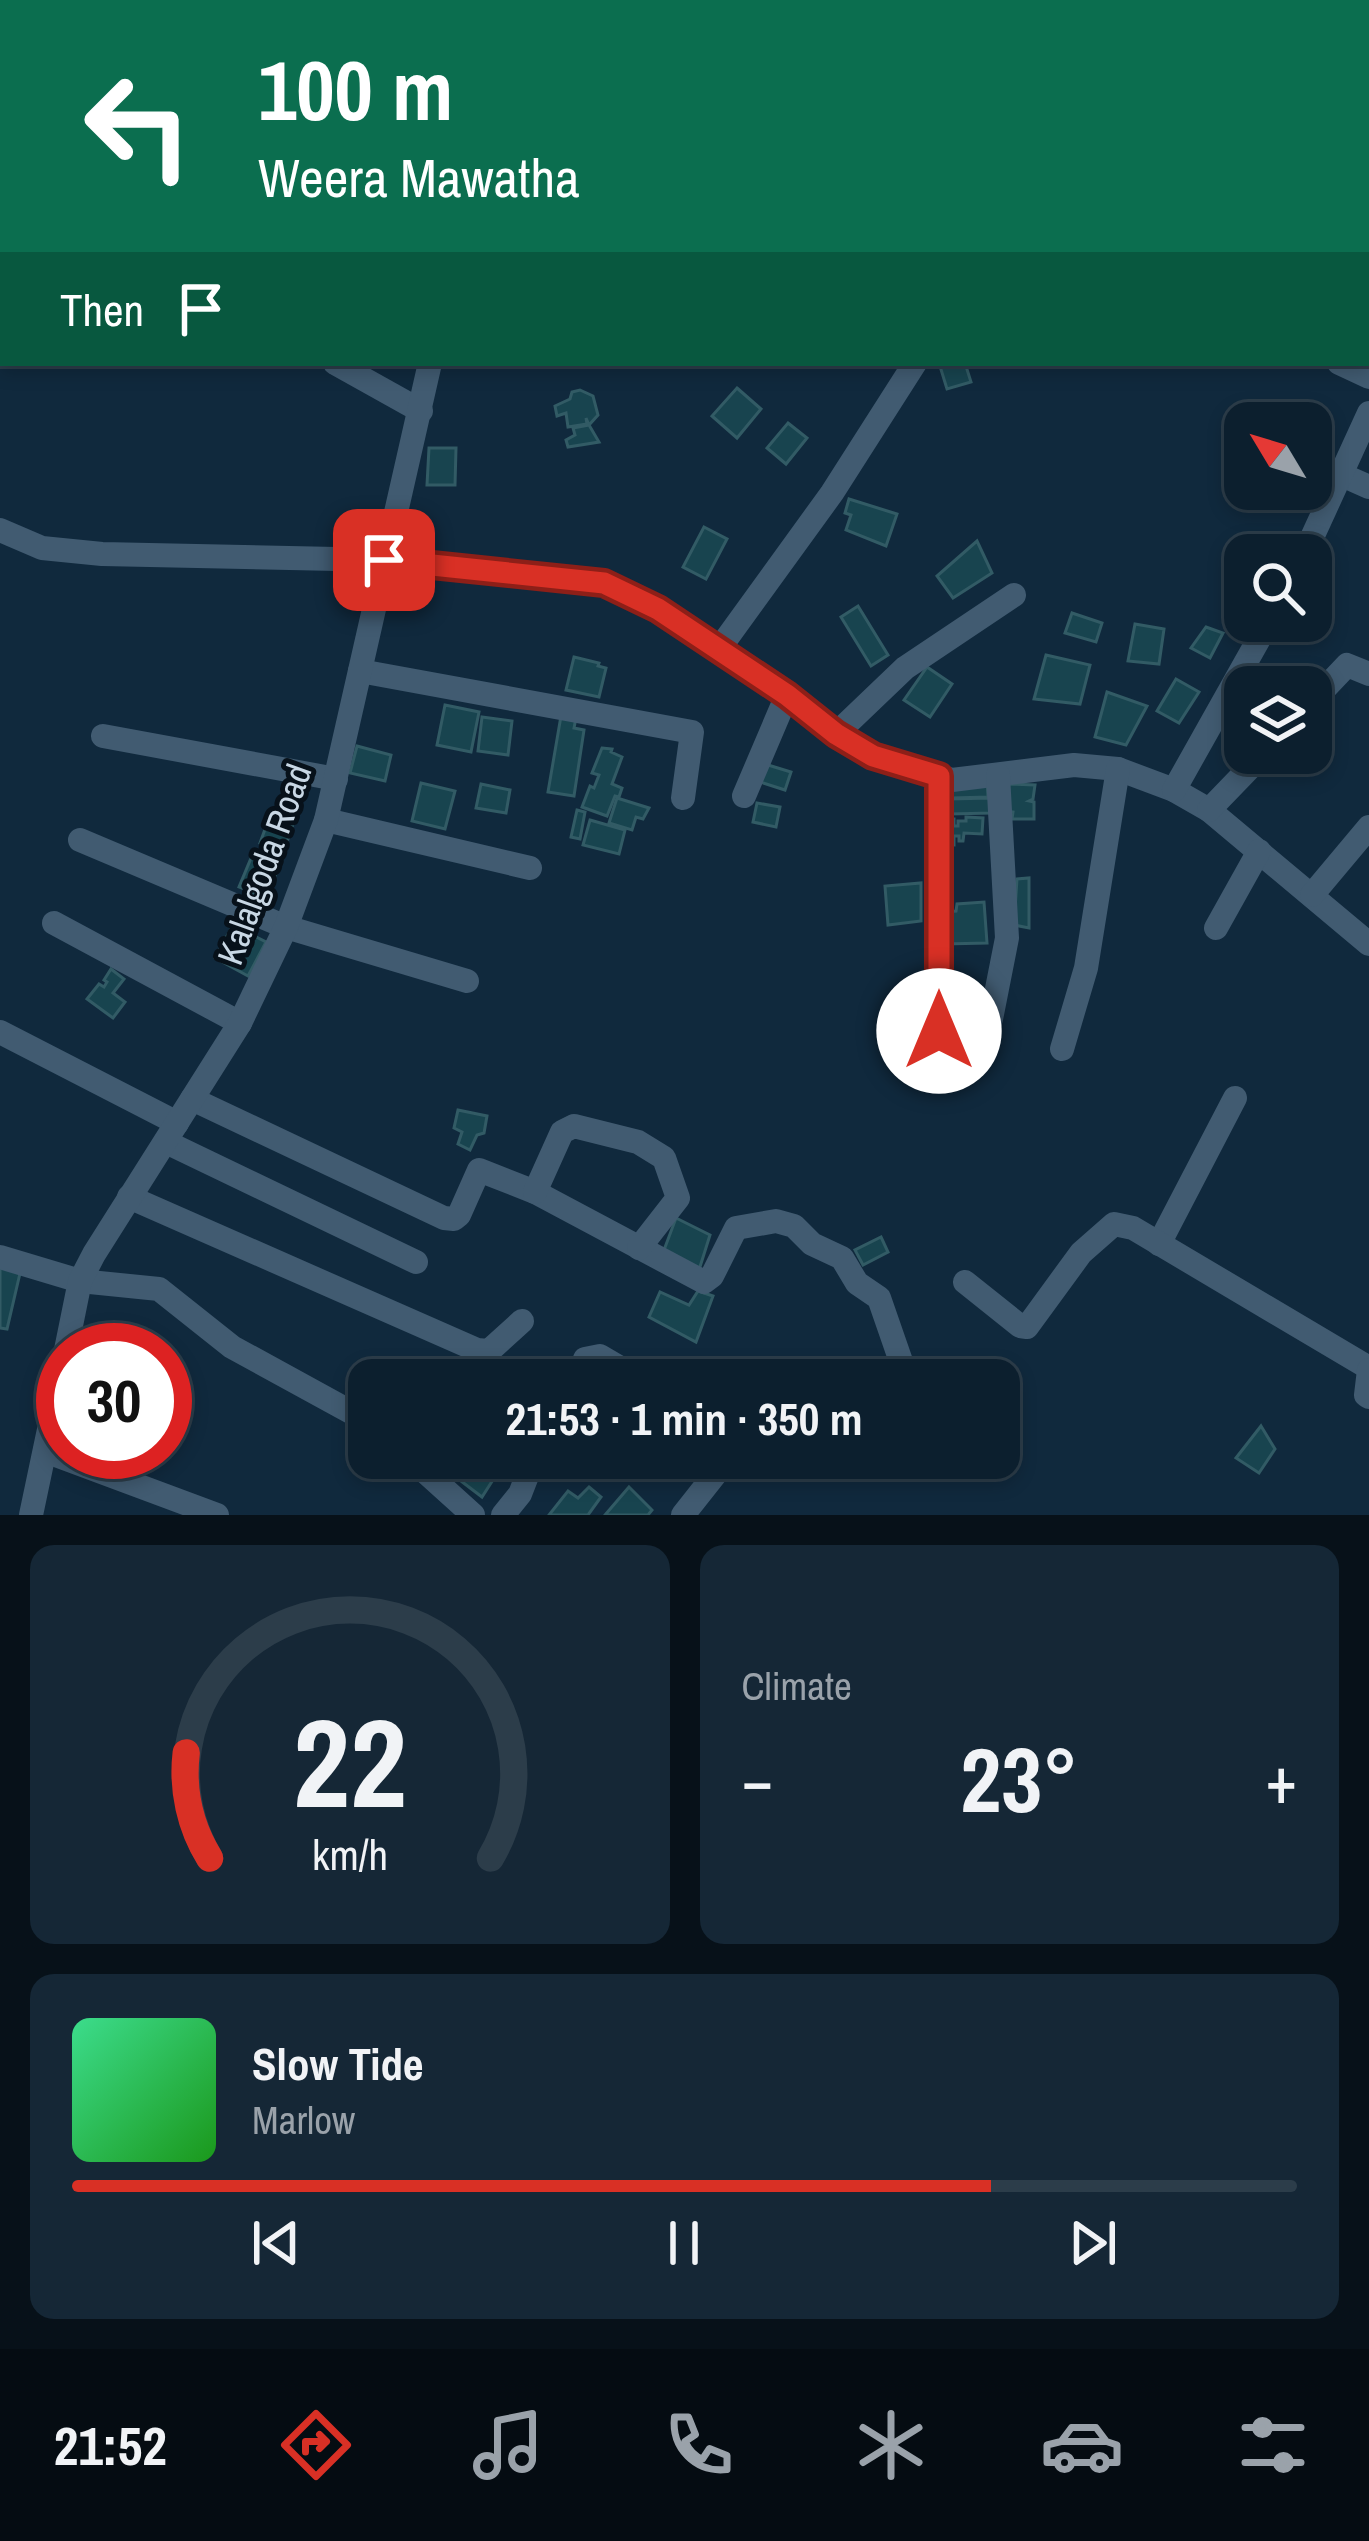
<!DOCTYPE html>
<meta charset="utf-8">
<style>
:root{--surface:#0c1f2e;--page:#152736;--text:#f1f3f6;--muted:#9aa2aa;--line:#2c3d4a;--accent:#d93025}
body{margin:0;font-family:"Archivo Narrow",sans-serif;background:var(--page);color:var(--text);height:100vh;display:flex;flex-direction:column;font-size:45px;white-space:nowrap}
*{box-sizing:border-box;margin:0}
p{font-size:39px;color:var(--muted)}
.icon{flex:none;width:66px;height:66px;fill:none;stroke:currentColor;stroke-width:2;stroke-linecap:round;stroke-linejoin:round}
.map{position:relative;height:1515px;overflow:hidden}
.details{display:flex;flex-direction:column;gap:30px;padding:30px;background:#071119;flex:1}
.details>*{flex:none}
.hud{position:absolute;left:0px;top:0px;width:1371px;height:366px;box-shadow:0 6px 18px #0003,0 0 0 3px var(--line);background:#0b6e4f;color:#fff;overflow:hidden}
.needle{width:78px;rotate:308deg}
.controls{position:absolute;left:1224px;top:402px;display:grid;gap:24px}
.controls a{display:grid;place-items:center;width:108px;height:108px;border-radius:24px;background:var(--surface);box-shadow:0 6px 18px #0003,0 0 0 3px var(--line);font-size:60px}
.speed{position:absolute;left:36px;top:1323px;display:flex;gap:24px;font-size:60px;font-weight:700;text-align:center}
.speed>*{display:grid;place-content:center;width:156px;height:156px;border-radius:50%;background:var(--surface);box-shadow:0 6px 18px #0003,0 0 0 3px var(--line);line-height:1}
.speed .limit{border:18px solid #d22;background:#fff;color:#111}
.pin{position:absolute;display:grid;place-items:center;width:102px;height:102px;color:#fff;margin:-51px;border-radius:24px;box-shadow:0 6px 18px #0006}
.me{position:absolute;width:132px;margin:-66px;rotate:0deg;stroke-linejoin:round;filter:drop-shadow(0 0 9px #0008)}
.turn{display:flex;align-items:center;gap:42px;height:252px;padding:0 60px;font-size:54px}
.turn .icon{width:156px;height:156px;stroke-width:2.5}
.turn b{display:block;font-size:84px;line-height:102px}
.then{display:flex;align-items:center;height:114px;padding:0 60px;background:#0003;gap:24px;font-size:45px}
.big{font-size:90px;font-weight:700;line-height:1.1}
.details .widget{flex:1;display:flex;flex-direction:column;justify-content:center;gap:18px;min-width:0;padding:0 42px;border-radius:24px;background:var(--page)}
.details .dial{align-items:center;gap:0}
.dial svg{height:312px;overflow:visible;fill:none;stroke:var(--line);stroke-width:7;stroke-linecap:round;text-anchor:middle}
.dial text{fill:var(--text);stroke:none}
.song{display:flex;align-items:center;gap:36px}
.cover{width:144px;height:144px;border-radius:18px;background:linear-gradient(135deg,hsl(150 70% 55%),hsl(120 70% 35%))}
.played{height:12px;border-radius:6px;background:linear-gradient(90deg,var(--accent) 75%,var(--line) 75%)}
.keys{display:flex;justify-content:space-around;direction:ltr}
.heat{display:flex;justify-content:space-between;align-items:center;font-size:66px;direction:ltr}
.details .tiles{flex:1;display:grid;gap:30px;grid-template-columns:1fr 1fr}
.widget:last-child{grid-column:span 2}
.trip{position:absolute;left:348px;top:1359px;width:672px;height:120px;border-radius:24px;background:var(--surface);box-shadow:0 6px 18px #0003,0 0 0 3px var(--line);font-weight:700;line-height:120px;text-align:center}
.dock{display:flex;height:192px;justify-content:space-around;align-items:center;background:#050c12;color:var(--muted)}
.dock .icon{width:84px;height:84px}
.dock .on{color:var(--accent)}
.dock b{font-size:54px;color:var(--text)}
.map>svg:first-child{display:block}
.building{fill:#18444f;stroke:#325b65;stroke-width:3}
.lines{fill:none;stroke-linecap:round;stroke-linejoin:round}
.minor{stroke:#415b71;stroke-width:24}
.route-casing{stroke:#8d1f18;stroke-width:30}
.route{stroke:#d93025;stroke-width:21}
.labels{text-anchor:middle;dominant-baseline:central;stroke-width:10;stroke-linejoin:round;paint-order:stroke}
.street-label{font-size:36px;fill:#c8d7e4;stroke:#07111a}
</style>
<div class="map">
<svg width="1369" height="1515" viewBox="0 0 1369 1515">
<rect width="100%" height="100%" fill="#10293d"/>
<g class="building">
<path d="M 939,363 L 965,363 L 971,382 L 947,389 Z"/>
<path d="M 737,388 L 761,409 L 737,438 L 712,416 Z"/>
<path d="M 580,390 L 593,396 L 598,415 L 589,425 L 586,418 L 587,424 L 568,427 L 566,413 L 557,416 L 555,406 L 570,399 L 572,392 Z"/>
<path d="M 788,423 L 807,438 L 786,464 L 767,448 Z"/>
<path d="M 589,425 L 599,442 L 568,447 L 566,440 L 575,435 L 573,428 Z"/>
<path d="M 429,448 L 456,448 L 455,485 L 427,485 Z"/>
<path d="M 849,499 L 897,514 L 886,546 L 846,530 L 851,515 L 845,513 Z"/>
<path d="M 704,527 L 727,539 L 706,579 L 683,567 Z"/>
<path d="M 977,541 L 992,573 L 953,598 L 937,576 Z"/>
<path d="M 858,606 L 888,655 L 871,666 L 841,617 Z"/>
<path d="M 1072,613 L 1102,623 L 1096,642 L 1065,633 Z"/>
<path d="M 1135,624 L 1164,629 L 1159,664 L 1128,661 Z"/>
<path d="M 1206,627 L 1223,633 L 1210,658 L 1191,648 Z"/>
<path d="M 1046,655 L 1090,665 L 1080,704 L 1034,699 Z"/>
<path d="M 574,657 L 599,663 L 598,666 L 606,668 L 599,697 L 566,690 Z"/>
<path d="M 927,667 L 952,684 L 930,717 L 904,700 Z"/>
<path d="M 1176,679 L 1199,692 L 1179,723 L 1157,711 Z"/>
<path d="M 1107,692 L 1147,706 L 1126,745 L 1095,737 Z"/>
<path d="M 445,705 L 479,712 L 471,752 L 437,745 Z"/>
<path d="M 561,716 L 576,718 L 574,728 L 584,730 L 574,796 L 548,792 Z"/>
<path d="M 482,717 L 512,721 L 508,755 L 478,751 Z"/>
<path d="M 357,746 L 391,755 L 385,781 L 350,773 Z"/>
<path d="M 602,748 L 612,749 L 611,752 L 622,757 L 612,784 L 622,788 L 619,797 L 615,796 L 607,816 L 582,807 L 590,786 L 594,788 L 599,775 L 592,773 Z"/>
<path d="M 768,765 L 791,772 L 785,790 L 757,781 Z"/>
<path d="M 987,781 L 988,797 L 952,798 L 952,782 Z"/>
<path d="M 421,783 L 455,791 L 445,829 L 412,821 Z"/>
<path d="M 481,784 L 510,790 L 506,813 L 476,808 Z"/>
<path d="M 1008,784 L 1035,785 L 1033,799 L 1029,801 L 1034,802 L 1034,819 L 1012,819 L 1013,812 L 1006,811 Z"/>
<path d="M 617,798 L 649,808 L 643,819 L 636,817 L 632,830 L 609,823 Z"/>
<path d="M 991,798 L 991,813 L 950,814 L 949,799 Z"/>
<path d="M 757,803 L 780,807 L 776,827 L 753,822 Z"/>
<path d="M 272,810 L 295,818 L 284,851 L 260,843 Z"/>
<path d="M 577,810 L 585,812 L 580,839 L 571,837 Z"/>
<path d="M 966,817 L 983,818 L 982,834 L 964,833 L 963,841 L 959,841 L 959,836 L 954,836 L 954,845 L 941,844 L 942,819 L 954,819 L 954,826 L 958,826 L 958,821 L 966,821 Z"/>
<path d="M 590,820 L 625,830 L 619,854 L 583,845 Z"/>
<path d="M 254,851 L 281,861 L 266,898 L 239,887 Z"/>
<path d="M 1029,878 L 1029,928 L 1014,925 L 1017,879 Z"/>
<path d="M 921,883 L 921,921 L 888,925 L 885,886 Z"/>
<path d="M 984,902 L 987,943 L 944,944 L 944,912 L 956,911 L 957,904 Z"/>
<path d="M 233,925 L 266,942 L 248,976 L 215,958 Z"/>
<path d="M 111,969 L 124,979 L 113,993 L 125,1002 L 113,1018 L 87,999 L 99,984 L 104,987 L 107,982 L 104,980 Z"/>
<path d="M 975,984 L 973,1019 L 945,1022 L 945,985 Z"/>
<path d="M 458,1110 L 487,1116 L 484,1133 L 477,1135 L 470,1150 L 458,1144 L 462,1132 L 454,1128 Z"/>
<path d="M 676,1218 L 710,1235 L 699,1270 L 664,1250 Z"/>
<path d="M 881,1237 L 888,1252 L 863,1265 L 855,1250 Z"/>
<path d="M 0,1264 L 21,1269 L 7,1329 L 0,1328 Z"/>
<path d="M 698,1291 L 713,1296 L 696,1342 L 649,1317 L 660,1292 L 689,1305 Z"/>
<path d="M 1261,1426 L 1275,1449 L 1259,1473 L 1236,1458 Z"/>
<path d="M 474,1458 L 496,1475 L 482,1497 L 457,1478 Z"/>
<path d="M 651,1458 L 688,1458 L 671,1478 Z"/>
<path d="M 589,1487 L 601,1497 L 588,1515 L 549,1515 L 568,1491 L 578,1498 Z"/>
<path d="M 629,1487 L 652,1510 L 648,1515 L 605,1515 Z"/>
</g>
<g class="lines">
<g class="minor">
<path d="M 5,0 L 7,3"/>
<path d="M 360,0 L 365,3"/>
<path d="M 736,0 L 738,3"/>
<path d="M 939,0 L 942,3"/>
<path d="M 493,3 L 494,0"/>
<path d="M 866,3 L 869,0"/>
<path d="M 1227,3 L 1230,0"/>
<path d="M 0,46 L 3,42"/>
<path d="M 1368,262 L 1369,262"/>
<path d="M 335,363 L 421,411"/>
<path d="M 1339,363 L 1369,377"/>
<path d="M 1342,475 L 1369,487"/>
<path d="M 0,530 L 42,548 L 102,554 L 384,560 L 604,583 L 658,609 L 787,695 L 836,734 L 873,756 L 952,780 L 1074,765 L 1118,769 L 1174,790 L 1209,810 L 1369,944"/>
<path d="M 1304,555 L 1369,413"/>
<path d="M 719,649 L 832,493 L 915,363"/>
<path d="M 360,671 L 692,732 L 683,798"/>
<path d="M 1311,703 L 1347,665 L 1369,674"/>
<path d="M 836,734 L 905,668 L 1014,595"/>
<path d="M 103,736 L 336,779"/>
<path d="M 1174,790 L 1269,621"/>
<path d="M 744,796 L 787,695"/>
<path d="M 1209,810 L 1264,753"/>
<path d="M 326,820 L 530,868"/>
<path d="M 80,840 L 286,927 L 467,981"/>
<path d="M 1312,895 L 1369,827"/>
<path d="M 54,923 L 240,1023"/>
<path d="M 1216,928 L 1259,851"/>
<path d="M 991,1019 L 1007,938 L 998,775"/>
<path d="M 939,1031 L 939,776"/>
<path d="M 0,1032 L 177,1123"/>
<path d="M 1062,1049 L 1086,968 L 1118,769"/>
<path d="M 192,1099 L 444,1218 L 454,1219 L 459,1215 L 479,1170 L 535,1192 L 704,1282 L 712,1276 L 736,1228 L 776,1221 L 794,1226 L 812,1244 L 842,1258 L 857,1283 L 879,1298 L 905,1373"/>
<path d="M 166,1142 L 416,1262"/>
<path d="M 535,1192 L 562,1132 L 574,1126 L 638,1142 L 664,1158 L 678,1198 L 639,1248"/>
<path d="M 129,1197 L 477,1350 L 489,1351 L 522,1321"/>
<path d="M 1159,1244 L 1235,1098"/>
<path d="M 0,1257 L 80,1281 L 159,1289 L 232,1347 L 369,1422"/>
<path d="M 965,1282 L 1020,1326 L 1027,1327 L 1081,1253 L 1114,1224 L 1133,1228 L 1369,1368"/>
<path d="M 66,1350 L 80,1281 L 94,1254 L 240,1023 L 286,927 L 326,820 L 430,363"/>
<path d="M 1369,1370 L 1366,1395 L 1369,1397"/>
<path d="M 577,1380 L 585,1359 L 600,1356 L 641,1380"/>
<path d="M 45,1451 L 217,1515"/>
<path d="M 410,1458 L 473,1515"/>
<path d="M 31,1515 L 63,1363"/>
<path d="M 503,1515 L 520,1494 L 534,1458"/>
<path d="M 683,1515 L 728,1458"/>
</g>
</g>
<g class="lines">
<g class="route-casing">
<path id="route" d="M 384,560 L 604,583 L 658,609 L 787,695 L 836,734 L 873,756 L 939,776 L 939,1031"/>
</g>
<use href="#route" class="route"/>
</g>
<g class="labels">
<g class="street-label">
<text transform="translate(264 864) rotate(-70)">Kalalgoda Road</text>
</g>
</g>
</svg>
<div class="controls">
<a><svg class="needle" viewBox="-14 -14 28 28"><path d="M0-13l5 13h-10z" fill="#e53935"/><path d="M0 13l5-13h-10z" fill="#9aa2aa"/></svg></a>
<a><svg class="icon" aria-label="search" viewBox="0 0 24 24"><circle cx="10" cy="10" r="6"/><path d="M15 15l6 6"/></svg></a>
<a><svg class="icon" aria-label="layers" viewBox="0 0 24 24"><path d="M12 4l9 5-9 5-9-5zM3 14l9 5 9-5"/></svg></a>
</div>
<div class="speed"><div class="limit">30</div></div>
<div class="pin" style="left:384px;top:560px;background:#d93025"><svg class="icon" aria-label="arrive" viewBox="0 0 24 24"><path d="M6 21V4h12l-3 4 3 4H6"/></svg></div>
<svg class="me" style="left:939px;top:1031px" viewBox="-20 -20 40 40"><circle r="19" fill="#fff"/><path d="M0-13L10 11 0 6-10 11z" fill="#d93025"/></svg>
<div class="trip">21:53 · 1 min · 350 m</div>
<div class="hud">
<div class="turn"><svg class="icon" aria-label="left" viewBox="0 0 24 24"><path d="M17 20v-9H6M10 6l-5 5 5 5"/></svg><div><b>100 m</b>Weera Mawatha</div></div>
<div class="then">Then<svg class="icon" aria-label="arrive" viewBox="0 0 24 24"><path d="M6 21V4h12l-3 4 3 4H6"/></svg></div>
</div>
</div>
<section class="details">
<div class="tiles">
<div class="widget dial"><svg viewBox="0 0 100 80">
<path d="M14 69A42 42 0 1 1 86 69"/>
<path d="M14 69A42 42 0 0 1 8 42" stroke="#d93025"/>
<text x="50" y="56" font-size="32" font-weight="700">22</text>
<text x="50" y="72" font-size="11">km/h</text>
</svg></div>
<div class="widget"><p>Climate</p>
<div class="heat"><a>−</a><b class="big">23°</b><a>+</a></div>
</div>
<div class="widget">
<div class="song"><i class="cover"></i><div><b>Slow Tide</b><p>Marlow</p></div></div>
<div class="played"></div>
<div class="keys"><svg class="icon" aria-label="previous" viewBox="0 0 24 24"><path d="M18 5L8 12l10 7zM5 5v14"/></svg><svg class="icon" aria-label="pause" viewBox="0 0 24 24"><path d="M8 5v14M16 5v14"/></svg><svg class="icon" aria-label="next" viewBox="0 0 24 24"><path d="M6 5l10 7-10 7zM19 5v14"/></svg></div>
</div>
</div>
</section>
<nav class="dock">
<b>21:52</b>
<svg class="icon on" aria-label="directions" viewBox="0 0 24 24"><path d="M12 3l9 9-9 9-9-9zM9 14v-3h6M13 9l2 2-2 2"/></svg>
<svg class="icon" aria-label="music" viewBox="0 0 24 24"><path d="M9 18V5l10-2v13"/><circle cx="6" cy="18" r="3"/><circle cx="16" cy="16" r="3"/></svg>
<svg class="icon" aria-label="phone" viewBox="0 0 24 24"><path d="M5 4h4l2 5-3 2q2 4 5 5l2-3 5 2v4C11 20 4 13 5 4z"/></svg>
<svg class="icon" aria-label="climate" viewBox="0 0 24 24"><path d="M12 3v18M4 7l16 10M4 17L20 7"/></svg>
<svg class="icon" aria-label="car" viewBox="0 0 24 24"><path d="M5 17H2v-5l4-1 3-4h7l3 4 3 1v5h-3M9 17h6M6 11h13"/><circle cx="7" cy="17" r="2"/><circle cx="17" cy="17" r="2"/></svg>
<svg class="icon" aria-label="filters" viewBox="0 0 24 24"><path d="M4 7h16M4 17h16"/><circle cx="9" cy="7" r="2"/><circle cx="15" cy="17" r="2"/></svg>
</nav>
